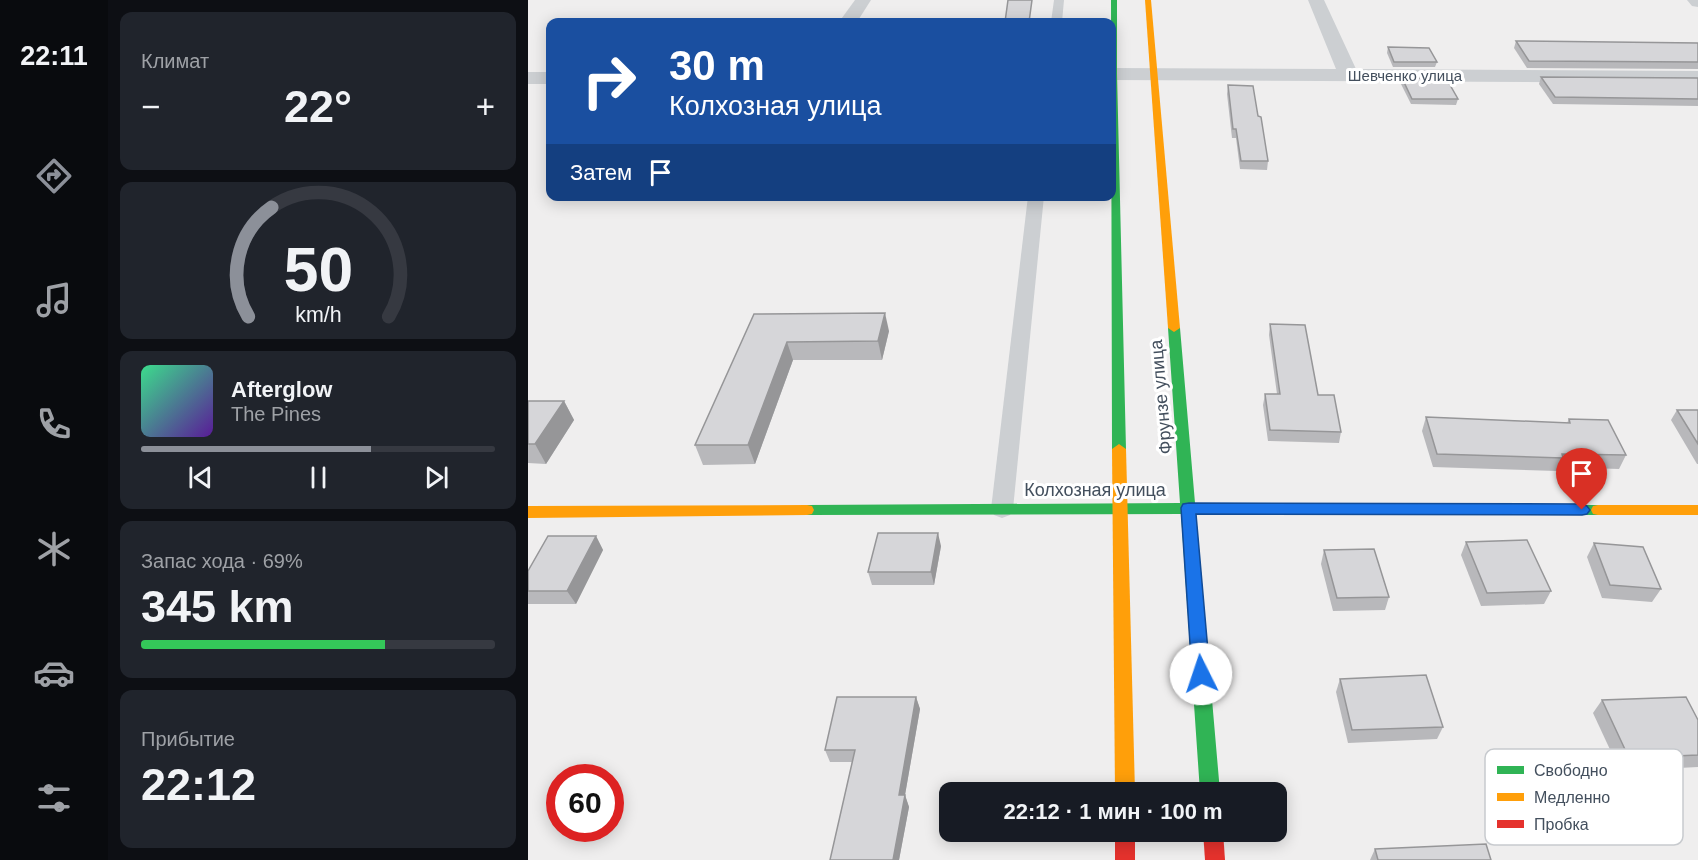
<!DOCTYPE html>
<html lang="ru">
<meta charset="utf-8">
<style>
:root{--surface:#171b24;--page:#20242c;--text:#f1f3f6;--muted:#9ea1a6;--line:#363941;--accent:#8c9099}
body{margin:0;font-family:Arial,sans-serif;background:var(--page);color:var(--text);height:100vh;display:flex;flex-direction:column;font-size:22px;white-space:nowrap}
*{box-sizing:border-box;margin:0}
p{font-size:20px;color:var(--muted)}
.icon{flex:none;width:33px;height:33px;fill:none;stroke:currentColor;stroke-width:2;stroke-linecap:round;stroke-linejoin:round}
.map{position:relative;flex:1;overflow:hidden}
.drawer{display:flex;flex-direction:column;gap:12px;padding:12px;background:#0d0f14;width:420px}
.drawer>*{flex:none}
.top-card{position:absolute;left:18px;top:18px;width:570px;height:183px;border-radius:12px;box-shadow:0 3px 15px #0003;background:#1a4fa0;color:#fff;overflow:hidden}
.speed{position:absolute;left:18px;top:764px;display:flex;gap:12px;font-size:30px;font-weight:700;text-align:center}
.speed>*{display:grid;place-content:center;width:78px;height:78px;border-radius:50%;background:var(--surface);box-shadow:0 3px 15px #0003;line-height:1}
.speed .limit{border:9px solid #d22;background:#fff;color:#111}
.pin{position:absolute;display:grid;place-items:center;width:51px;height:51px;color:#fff;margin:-62px -26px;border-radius:50% 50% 50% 0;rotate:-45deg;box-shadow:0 0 6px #0007}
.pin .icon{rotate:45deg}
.me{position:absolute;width:66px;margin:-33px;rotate:356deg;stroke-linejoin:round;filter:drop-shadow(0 0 4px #0008)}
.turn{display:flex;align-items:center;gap:21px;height:126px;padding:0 24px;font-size:27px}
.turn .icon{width:78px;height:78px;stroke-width:2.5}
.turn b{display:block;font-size:42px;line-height:51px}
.then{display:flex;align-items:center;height:57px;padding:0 24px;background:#0003;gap:12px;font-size:22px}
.big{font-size:45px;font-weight:600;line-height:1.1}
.drawer .card{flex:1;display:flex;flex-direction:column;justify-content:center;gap:9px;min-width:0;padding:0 21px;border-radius:12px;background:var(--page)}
.drawer .dial{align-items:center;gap:0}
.dial svg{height:156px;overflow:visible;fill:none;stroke:var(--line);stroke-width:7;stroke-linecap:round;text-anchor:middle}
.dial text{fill:var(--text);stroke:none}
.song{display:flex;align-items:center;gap:18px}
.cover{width:72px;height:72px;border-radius:9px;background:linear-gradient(135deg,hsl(150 70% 55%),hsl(270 70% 35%))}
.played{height:6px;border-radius:3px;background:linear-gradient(90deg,var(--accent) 65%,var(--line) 65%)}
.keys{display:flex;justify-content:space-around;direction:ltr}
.heat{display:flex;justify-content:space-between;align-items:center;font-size:33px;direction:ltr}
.charge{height:9px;border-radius:4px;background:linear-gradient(90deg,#34c759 69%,var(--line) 0)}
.trip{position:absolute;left:411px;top:782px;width:348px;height:60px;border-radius:12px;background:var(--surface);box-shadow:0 3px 15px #0003;font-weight:600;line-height:60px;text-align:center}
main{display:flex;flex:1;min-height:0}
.tabs{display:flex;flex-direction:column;width:108px;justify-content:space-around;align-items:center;background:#090b0e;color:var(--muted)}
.tabs .icon{width:42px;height:42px}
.tabs .current{color:var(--accent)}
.tabs b{font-size:27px;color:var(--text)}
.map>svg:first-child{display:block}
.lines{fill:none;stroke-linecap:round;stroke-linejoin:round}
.lane{fill:#cccfd2;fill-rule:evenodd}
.street{fill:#cccfd2;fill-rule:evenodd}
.fast{fill:#30b455;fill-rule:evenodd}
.slow{fill:#ff9f0a;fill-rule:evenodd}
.jam{fill:#e5322d;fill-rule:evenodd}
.wall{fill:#b8b8bb}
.shaded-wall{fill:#969698}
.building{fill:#d6d6d9;stroke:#969698;stroke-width:1.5}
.route{fill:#1a73e8;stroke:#114b97;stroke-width:1.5}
.labels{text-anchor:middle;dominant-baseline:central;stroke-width:6;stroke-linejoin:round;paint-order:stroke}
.far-street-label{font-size:15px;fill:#434f5d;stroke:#fff}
.street-label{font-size:18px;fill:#434f5d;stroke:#fff}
.key{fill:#fff;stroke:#c7cace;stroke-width:1.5}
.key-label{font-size:16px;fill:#434f5d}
</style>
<main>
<nav class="tabs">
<b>22:11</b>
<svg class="icon current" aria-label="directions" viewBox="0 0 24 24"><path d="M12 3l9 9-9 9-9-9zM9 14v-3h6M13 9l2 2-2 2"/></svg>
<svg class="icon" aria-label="music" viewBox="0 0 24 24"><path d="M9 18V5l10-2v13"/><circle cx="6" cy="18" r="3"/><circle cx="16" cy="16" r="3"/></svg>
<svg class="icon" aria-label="phone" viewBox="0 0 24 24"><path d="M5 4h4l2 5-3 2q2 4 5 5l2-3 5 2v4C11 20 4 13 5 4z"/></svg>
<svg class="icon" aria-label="climate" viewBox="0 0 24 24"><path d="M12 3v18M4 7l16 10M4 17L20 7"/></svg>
<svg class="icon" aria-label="car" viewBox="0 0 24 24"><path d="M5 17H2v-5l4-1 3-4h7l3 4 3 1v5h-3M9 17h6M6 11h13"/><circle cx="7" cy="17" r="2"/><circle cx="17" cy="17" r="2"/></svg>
<svg class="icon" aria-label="filters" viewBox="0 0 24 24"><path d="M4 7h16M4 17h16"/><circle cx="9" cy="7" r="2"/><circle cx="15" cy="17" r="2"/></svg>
</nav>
<section class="drawer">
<div class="card"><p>Климат</p>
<div class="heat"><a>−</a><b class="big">22°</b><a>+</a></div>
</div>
<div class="card dial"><svg viewBox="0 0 100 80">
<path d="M14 69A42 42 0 1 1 86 69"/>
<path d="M14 69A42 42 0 0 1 26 13" stroke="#8c9099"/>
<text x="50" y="56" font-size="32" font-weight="700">50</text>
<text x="50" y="72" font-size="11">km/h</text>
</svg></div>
<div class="card">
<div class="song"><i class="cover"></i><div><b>Afterglow</b><p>The Pines</p></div></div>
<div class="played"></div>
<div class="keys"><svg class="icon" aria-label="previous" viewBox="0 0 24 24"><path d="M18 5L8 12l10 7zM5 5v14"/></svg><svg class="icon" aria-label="pause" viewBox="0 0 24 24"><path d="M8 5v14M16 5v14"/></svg><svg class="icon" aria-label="next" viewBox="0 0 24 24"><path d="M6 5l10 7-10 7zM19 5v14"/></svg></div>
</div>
<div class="card"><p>Запас хода · 69%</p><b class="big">345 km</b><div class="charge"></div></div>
<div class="card"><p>Прибытие</p><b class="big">22:12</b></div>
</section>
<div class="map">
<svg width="1170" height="860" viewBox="0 0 1170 860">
<rect width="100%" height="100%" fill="#efeeee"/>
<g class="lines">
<g class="lane">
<path d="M 526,0 L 536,0 L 534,22 L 523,22 Z"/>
<path d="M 500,196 L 516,196 L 485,509 L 482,515 L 474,518 L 466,515 L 463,509 Z"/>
</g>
<g class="street">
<path d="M 327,0 L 343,0 L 329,22 L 311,22 Z"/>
<path d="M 780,0 L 796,0 L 828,69 L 1170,71 L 1170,83 L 584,80 L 584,68 L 808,69 Z"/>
<path d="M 1159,0 L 1170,0 L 1170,7 L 1164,6 Z"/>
<rect x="0" y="72" width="22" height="12"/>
</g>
<g class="fast">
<path d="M 583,0 L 589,0 L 589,74 L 598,449 L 591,454 L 584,449 Z"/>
<path d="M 646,324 L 652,328 L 667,503 L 1070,505 L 1075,506 L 1077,510 L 1075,514 L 1070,515 L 668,514 L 692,792 L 672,792 L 653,514 L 279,515 L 274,514 L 272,510 L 274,506 L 279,505 L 652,503 L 640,328 Z"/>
</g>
<g class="slow">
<path d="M 617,0 L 623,0 L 652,328 L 646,332 L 640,328 Z"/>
<path d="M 591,444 L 598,449 L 607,792 L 587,792 L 584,449 Z"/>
<path d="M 279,505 L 284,506 L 286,510 L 284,514 L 279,515 L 0,518 L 0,506 Z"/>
<path d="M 1070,505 L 1170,505 L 1170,515 L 1070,515 L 1065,514 L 1063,510 L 1065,506 Z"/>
</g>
<g class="jam">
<rect x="587" y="831" width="20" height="29"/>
<path d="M 675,831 L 695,831 L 697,860 L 677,860 Z"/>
</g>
</g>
<g class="wall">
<path d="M 988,41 L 1170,43 L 1170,69 L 999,68 L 986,48 Z"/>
<path d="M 860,47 L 909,62 L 907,67 L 865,67 L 859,53 Z"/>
<path d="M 1013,77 L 1170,78 L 1170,106 L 1025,104 L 1011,84 Z"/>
<path d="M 874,78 L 930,99 L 928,105 L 883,104 L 873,84 Z"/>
<path d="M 700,85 L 730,116 L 740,161 L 739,170 L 712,169 L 708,138 L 704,138 L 699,94 Z"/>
<path d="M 226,314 L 361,331 L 354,360 L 265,360 L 227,464 L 175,465 L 167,445 Z"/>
<path d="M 742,324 L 790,395 L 813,432 L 811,443 L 740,441 L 735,405 L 737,394 L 749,394 L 741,335 Z"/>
<path d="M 0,401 L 36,401 L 46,420 L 18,464 L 0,463 Z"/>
<path d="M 1149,410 L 1170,410 L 1170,464 L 1169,464 L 1143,420 Z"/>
<path d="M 898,417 L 1039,423 L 1041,419 L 1098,455 L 1091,469 L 1031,467 L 1029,471 L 905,467 L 894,431 Z"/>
<path d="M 68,536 L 75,550 L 48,604 L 0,604 L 0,571 Z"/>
<path d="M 938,542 L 1023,591 L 1016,604 L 953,606 L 933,555 Z"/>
<path d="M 1066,543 L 1133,589 L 1124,602 L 1074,598 L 1059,557 Z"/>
<path d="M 413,546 L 406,585 L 344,585 L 340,572 Z"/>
<path d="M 796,550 L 861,597 L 857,610 L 805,611 L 793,564 Z"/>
<path d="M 812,679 L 915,727 L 909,739 L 820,743 L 808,692 Z"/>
<path d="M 388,697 L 392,709 L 377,795 L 381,807 L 371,860 L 302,860 L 324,762 L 302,762 L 297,750 Z"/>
<path d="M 1074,700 L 1170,720 L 1170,767 L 1092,771 L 1065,713 Z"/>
<path d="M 847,849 L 963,860 L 842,860 Z"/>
</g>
<g class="shaded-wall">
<path d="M 357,313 L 361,331 L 354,360 L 350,341 Z"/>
<path d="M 259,342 L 265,360 L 227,464 L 220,445 Z"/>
<path d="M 36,401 L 46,420 L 18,464 L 7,444 Z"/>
<path d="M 410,533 L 413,546 L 406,585 L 403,572 Z"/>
<path d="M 68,536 L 75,550 L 48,604 L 39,591 Z"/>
<path d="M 388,697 L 392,709 L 377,795 L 381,807 L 371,860 L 365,860 L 371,795 Z"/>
</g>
<g class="building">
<path d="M 480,0 L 504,0 L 501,22 L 477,22 Z"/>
<path d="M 988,41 L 1170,43 L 1170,62 L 1001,61 Z"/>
<path d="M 860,47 L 901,48 L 909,62 L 866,62 Z"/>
<path d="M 1013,77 L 1170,78 L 1170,99 L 1027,97 Z"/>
<path d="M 874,78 L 918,78 L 930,99 L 884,99 Z"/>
<path d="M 700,85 L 725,86 L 730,116 L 733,117 L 740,161 L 713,161 L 708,129 L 705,129 Z"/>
<path d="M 357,313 L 350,341 L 259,342 L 220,445 L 167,445 L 226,314 Z"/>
<path d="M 742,324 L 777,325 L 790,395 L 806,395 L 813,432 L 742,430 L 737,394 L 752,394 Z"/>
<path d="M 0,401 L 36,401 L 7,444 L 0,444 Z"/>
<path d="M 1149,410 L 1170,410 L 1170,444 Z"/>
<path d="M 898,417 L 1042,423 L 1041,419 L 1080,420 L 1098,455 L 1034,454 L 1035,458 L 909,454 Z"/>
<path d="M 350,533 L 410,533 L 403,572 L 340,572 Z"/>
<path d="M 20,536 L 68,536 L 39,591 L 0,591 L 0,571 Z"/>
<path d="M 999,540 L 1023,591 L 959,593 L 938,542 Z"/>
<path d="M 1066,543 L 1115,547 L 1133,589 L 1082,585 Z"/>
<path d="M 846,549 L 861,597 L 809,598 L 796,550 Z"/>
<path d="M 898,675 L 915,727 L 824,730 L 812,679 Z"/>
<path d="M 309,697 L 388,697 L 371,795 L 377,795 L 365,860 L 302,860 L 327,750 L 297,750 Z"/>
<path d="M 1158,697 L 1170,720 L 1170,755 L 1101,758 L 1074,700 Z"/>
<path d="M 958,844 L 963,860 L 850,860 L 847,849 Z"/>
</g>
<path class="route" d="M 661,503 L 1054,504 L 1059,506 L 1062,510 L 1059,514 L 1054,515 L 668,514 L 682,674 L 679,679 L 673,681 L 667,679 L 664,674 L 653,508 L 655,504 Z"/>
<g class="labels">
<g class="far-street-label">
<text x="877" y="75">Шевченко улица</text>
</g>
<g class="street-label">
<text transform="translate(633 397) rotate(-95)">Фрунзе улица</text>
<text x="567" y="490">Колхозная улица</text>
</g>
</g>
<rect x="957" y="749" width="198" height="96" rx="9" class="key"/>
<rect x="969" y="766" width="27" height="8" fill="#30b455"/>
<rect x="969" y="793" width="27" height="8" fill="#ff9f0a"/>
<rect x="969" y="820" width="27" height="8" fill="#e5322d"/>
<g class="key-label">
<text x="1006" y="776">Свободно</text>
<text x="1006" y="803">Медленно</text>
<text x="1006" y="830">Пробка</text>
</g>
</svg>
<div class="speed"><div class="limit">60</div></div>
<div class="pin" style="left:1054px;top:510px;background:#d93025"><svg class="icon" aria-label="arrive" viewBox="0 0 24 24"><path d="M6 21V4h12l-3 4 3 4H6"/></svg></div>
<svg class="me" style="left:673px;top:674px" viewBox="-20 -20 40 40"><circle r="19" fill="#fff"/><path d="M0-13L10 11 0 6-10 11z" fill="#1a73e8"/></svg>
<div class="trip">22:12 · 1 мин · 100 m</div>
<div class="top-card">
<div class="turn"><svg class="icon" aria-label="right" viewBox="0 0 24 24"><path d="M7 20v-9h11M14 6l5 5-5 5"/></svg><div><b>30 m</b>Колхозная улица</div></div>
<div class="then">Затем<svg class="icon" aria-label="arrive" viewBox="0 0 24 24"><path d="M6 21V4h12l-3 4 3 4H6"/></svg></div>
</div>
</div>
</main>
